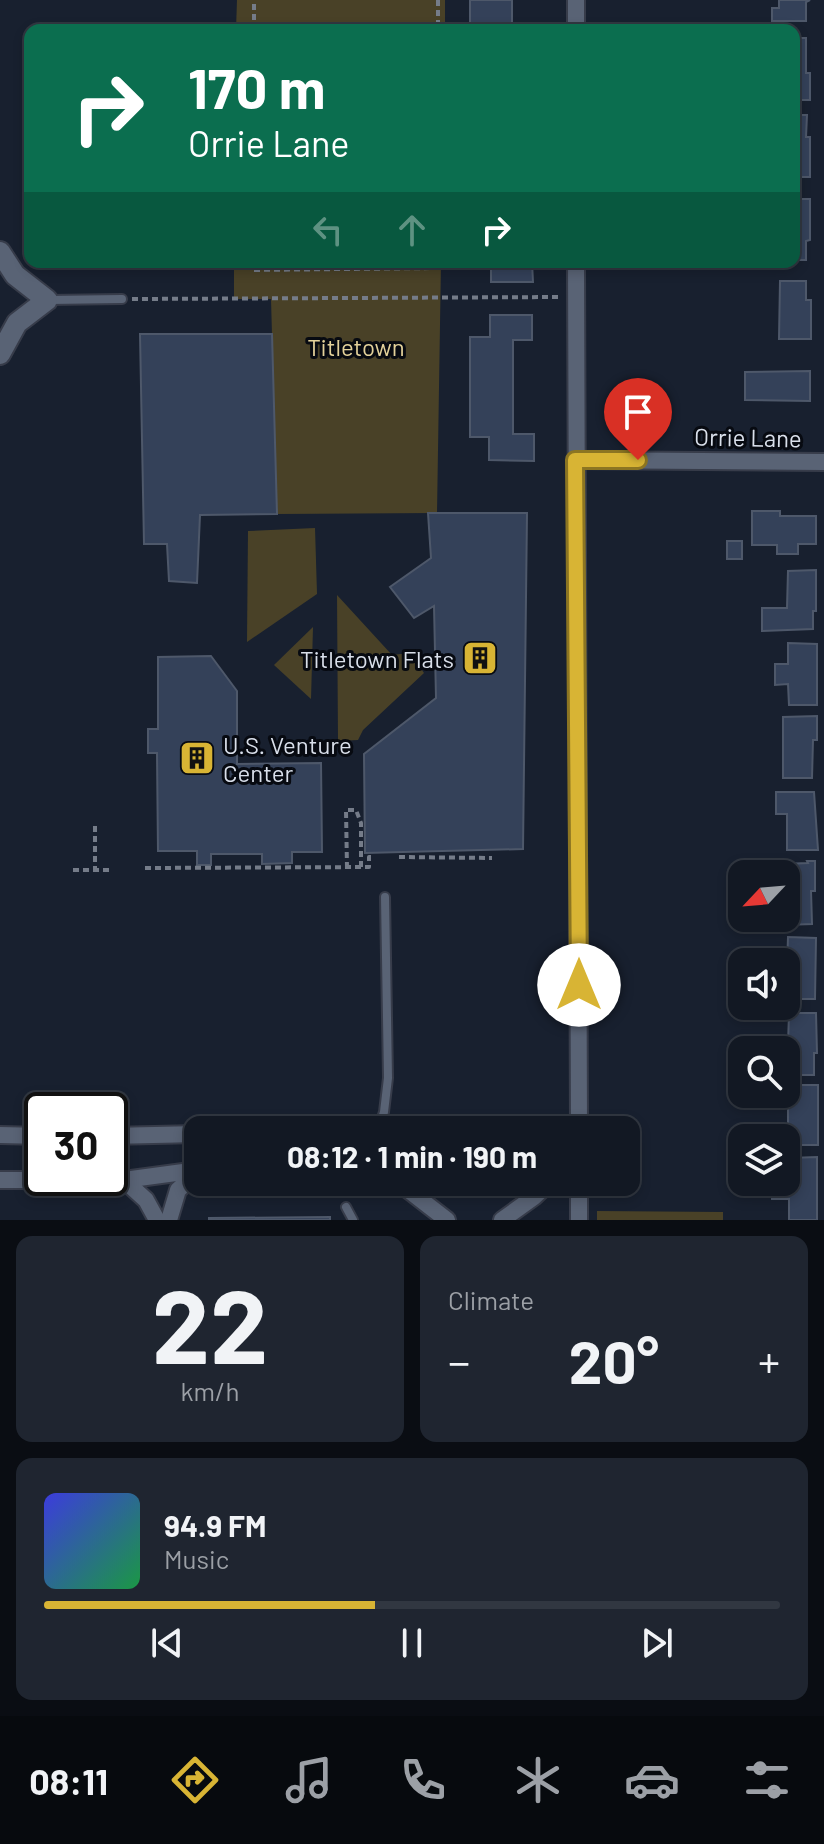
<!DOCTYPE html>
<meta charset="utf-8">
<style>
:root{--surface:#121823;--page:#1f2530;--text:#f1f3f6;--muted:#9ca0a6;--line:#313741;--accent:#d8b434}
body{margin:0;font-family:Barlow,sans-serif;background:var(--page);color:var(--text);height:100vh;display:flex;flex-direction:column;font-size:30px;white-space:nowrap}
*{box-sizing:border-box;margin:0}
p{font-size:26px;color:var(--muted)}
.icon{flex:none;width:44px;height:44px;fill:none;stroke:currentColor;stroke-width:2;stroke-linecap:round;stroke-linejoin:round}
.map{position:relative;height:1220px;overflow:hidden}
.side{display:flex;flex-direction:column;gap:16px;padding:16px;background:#0a0d13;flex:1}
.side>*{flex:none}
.top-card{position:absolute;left:24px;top:24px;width:776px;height:244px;border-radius:16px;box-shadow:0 4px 12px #0003,0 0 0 2px var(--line);background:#0b6e4f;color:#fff;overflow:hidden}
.needle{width:52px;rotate:244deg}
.fabs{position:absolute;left:728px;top:860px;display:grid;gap:16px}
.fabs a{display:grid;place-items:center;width:72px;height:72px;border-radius:16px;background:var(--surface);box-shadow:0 4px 12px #0003,0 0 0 2px var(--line);font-size:40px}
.speed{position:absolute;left:24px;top:1092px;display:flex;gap:16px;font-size:40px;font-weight:700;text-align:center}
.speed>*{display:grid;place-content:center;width:104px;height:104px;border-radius:50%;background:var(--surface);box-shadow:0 4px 12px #0003,0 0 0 2px var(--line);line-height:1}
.speed .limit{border:4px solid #111;border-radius:12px;background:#fff;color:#111}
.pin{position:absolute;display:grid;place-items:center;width:68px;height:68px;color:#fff;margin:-82px -34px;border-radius:50% 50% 50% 0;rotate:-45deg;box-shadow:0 0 8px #0007}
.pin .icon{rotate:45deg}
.me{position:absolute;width:88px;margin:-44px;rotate:0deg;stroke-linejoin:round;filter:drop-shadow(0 0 6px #0008)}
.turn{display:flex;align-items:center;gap:28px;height:168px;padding:0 32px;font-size:36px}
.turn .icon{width:104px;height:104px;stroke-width:2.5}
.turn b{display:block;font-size:56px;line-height:68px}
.lanes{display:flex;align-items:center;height:76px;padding:0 32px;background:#0003;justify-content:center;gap:40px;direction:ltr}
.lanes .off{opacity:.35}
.big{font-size:60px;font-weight:700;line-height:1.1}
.side .card{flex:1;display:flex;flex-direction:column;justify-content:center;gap:12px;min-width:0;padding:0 28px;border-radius:16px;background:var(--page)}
.side .dial{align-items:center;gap:0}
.dial b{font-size:104px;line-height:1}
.song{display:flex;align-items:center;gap:24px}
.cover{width:96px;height:96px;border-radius:12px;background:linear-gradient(135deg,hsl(240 70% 55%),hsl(140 70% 35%))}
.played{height:8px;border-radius:4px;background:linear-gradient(90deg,var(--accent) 45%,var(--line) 45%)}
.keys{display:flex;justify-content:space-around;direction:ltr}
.heat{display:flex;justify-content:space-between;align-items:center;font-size:44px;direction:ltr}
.side .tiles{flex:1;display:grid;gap:16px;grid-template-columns:1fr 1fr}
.card:last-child{grid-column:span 2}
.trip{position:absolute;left:184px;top:1116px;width:456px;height:80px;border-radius:16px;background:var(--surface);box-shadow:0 4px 12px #0003,0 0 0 2px var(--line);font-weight:700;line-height:80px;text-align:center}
.tab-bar{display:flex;height:128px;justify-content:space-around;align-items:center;background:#070a0e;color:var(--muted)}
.tab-bar .icon{width:56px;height:56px}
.tab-bar .on{color:var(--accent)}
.tab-bar b{font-size:36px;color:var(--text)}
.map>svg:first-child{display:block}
.green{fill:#494127}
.building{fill:#344159;stroke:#4e586a;stroke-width:2}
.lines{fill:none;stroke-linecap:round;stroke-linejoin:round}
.service-casing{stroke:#373c4a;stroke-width:12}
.minor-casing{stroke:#373c4a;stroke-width:20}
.tertiary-casing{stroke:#373c4a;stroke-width:24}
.path{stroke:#757c89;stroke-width:4;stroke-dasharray:6 4;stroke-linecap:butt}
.service{stroke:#596375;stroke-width:8}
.minor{stroke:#596375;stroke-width:16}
.tertiary{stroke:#596375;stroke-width:20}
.route-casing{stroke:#8c7522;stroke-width:20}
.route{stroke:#d8b434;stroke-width:14}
.labels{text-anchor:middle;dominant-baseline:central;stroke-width:6;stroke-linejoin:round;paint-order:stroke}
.park-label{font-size:24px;fill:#e3d19a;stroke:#070a11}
.street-label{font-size:24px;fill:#d9dfea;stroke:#070a11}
.poi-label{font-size:24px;fill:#d9dfea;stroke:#070a11;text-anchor:end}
</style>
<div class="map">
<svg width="824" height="1220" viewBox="0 0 824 1220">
<rect width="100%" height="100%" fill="#18202f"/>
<g class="green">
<path d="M 237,0 L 445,0 L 445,30 L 236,30 Z"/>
<path d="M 234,262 L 441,262 L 437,513 L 277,514 L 271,299 L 234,299 Z"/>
<path d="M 315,528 L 317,594 L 247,642 L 248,531 Z"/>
<path d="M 337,595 L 392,655 L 410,653 L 424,673 L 363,730 L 358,740 L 338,741 Z"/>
<path d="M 313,627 L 311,699 L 274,665 Z"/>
<path d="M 597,1211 L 723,1212 L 723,1220 L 597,1220 Z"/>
</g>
<g class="building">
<rect x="470" y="0" width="42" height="30"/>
<path d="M 779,0 L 810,0 L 806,2 L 806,21 L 772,21 L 772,8 L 779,8 Z"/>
<path d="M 794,38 L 806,38 L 806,73 L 810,73 L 810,100 L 794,100 Z"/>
<path d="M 794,115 L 807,115 L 806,137 L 810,137 L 810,177 L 794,177 Z"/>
<path d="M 794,199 L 810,199 L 810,240 L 806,241 L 806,260 L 794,260 Z"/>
<path d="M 491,262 L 532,262 L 533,282 L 491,282 Z"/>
<path d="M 780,281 L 806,281 L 806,300 L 811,300 L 811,339 L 779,339 Z"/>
<path d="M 490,315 L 532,315 L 532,340 L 513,340 L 513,434 L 534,434 L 534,461 L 489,460 L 489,437 L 470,437 L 470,337 L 490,337 Z"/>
<path d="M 140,334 L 272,334 L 277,514 L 200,515 L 197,583 L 169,581 L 167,544 L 144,544 Z"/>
<path d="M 810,371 L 810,401 L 745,400 L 745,372 Z"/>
<path d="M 752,511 L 780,511 L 780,516 L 816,516 L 816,544 L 798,544 L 798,554 L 777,554 L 777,545 L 752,545 Z"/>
<path d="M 428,513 L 527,513 L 523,849 L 365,853 L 364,754 L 436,698 L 434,606 L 414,618 L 390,587 L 431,558 Z"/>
<rect x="727" y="541" width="15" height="18"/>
<path d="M 816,570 L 816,611 L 813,611 L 813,629 L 762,631 L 762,608 L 787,608 L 788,571 Z"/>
<path d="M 788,643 L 817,644 L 817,705 L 789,705 L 788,684 L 775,685 L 775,664 L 788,664 Z"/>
<path d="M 211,656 L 237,691 L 237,764 L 321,763 L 322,852 L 292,852 L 292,863 L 262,864 L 262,854 L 211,854 L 211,865 L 197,865 L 197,851 L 158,851 L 157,753 L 148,753 L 148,729 L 158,729 L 158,657 Z"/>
<path d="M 817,716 L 817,740 L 813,740 L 812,778 L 783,778 L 783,717 Z"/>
<path d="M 776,792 L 814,792 L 818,850 L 787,850 L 787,814 L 776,814 Z"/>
<path d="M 807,861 L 815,861 L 815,891 L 811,891 L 812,924 L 784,925 L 784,918 L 786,918 L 786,874 L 783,874 L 783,864 L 808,863 Z"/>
<path d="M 788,937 L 816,938 L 815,999 L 786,999 Z"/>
<path d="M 789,1013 L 816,1013 L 817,1053 L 814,1053 L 814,1075 L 787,1075 Z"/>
<rect x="788" y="1085" width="30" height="60"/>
<path d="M 817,1157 L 817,1220 L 789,1220 L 789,1199 L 772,1199 L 772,1182 L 786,1182 L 786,1178 L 789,1178 L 789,1158 Z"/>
<path d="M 330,1217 L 330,1220 L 209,1220 L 209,1218 Z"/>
</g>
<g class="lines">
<g class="service-casing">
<g id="service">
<path d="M 48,300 L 122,299"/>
<path d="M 378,1130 L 384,1112 L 388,1078 L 385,897"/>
<path d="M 346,1207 L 353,1220"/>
</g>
</g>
<g class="minor-casing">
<g id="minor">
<path d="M 576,0 L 576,30"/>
<path d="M 576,262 L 579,1130"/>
<path d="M 575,460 L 824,462"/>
<path d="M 0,1135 L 42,1136"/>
<path d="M 110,1136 L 198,1134"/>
<path d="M 0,1180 L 124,1180 L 198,1170"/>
<path d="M 124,1180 L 146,1200 L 157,1220"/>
<path d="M 398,1182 L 447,1220"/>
<path d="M 169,1220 L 178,1190 L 198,1172"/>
<path d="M 502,1220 L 534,1197 L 550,1182"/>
<path d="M 579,1220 L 579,1182"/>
</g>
</g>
<g class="tertiary-casing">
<path id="tertiary" d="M 0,252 L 15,275 L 47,300 L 17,323 L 0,354"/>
</g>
<g class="path">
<path d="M 438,0 L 438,30"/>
<path d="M 254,30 L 254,0"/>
<path d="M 252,262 L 252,270 L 439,268 L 439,262"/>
<path d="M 132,299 L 559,297"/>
<path d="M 95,826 L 95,870"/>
<path d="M 399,857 L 492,858"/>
<path d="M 145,868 L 369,867 L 369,857 L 373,857"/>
<path d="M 347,868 L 346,810 L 356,810 L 361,823 L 361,867"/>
<path d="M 73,870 L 111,870"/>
</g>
<use href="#service" class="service"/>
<use href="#minor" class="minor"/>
<use href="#tertiary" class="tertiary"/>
</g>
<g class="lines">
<g class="route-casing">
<path id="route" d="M 579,985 L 575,460 L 638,460"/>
</g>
<use href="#route" class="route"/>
</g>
<defs>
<g id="building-square" transform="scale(1.8)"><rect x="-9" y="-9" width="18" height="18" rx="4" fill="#d8b434" stroke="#070a11"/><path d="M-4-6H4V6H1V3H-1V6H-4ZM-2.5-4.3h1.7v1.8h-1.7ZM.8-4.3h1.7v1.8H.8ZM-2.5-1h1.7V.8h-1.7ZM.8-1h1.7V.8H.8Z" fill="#111"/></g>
</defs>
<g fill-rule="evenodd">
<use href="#building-square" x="480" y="658"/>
<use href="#building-square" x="197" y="758"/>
</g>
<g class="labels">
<g class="park-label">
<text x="356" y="346">Titletown</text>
</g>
<g class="street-label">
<text transform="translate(748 437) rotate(1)">Orrie Lane</text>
</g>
<g class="poi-label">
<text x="454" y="658">Titletown Flats</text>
<text x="223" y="744" text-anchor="start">U.S. Venture<tspan x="223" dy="28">Center</tspan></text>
</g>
</g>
</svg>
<div class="fabs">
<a><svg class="needle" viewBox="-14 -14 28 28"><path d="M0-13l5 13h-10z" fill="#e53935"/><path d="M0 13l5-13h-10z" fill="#9ca0a6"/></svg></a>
<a><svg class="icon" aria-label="sound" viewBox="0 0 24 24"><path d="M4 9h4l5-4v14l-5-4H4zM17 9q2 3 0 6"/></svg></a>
<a><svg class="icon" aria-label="search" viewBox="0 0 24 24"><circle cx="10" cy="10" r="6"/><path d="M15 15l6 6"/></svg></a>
<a><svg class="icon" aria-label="layers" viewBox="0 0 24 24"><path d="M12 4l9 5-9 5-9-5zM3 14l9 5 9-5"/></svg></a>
</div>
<div class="speed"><div class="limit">30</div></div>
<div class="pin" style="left:638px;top:460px;background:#d93025"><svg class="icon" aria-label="arrive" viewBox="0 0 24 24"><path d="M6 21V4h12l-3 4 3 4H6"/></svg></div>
<svg class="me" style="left:579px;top:985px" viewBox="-20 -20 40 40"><circle r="19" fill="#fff"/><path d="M0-13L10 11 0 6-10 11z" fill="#d8b434"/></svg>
<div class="trip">08:12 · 1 min · 190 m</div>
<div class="top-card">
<div class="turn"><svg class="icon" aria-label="right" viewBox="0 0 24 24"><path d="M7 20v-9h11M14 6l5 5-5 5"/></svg><div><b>170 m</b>Orrie Lane</div></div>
<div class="lanes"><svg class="icon off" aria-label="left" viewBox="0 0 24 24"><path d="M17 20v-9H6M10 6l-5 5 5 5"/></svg><svg class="icon off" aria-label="ahead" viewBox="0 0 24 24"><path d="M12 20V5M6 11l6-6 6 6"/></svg><svg class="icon" aria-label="right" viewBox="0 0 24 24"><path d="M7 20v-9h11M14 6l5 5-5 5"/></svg></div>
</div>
</div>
<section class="side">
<div class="tiles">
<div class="card dial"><b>22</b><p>km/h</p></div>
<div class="card"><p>Climate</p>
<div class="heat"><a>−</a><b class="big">20°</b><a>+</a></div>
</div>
<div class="card">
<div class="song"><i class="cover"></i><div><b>94.9 FM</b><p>Music</p></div></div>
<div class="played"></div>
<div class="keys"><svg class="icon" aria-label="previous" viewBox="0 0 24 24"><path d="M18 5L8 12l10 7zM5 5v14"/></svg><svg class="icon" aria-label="pause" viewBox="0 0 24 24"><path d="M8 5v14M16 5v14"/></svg><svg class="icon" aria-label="next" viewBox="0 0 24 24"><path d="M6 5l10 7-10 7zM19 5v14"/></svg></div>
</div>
</div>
</section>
<nav class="tab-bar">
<b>08:11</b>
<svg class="icon on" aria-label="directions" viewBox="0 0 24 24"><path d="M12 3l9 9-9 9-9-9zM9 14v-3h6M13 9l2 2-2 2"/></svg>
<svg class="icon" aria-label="music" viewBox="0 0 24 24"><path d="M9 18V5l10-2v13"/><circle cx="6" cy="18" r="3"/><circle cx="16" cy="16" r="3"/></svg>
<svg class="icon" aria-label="phone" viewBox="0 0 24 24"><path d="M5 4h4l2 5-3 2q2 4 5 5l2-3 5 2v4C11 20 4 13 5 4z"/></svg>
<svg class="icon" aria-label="climate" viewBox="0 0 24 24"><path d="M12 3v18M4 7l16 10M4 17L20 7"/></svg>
<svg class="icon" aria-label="car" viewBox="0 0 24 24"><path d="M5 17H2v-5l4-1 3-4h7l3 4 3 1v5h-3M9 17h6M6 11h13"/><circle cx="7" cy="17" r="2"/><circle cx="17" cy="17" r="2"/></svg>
<svg class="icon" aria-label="filters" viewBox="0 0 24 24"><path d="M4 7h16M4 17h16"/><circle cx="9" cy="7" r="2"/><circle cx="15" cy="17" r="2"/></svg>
</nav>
